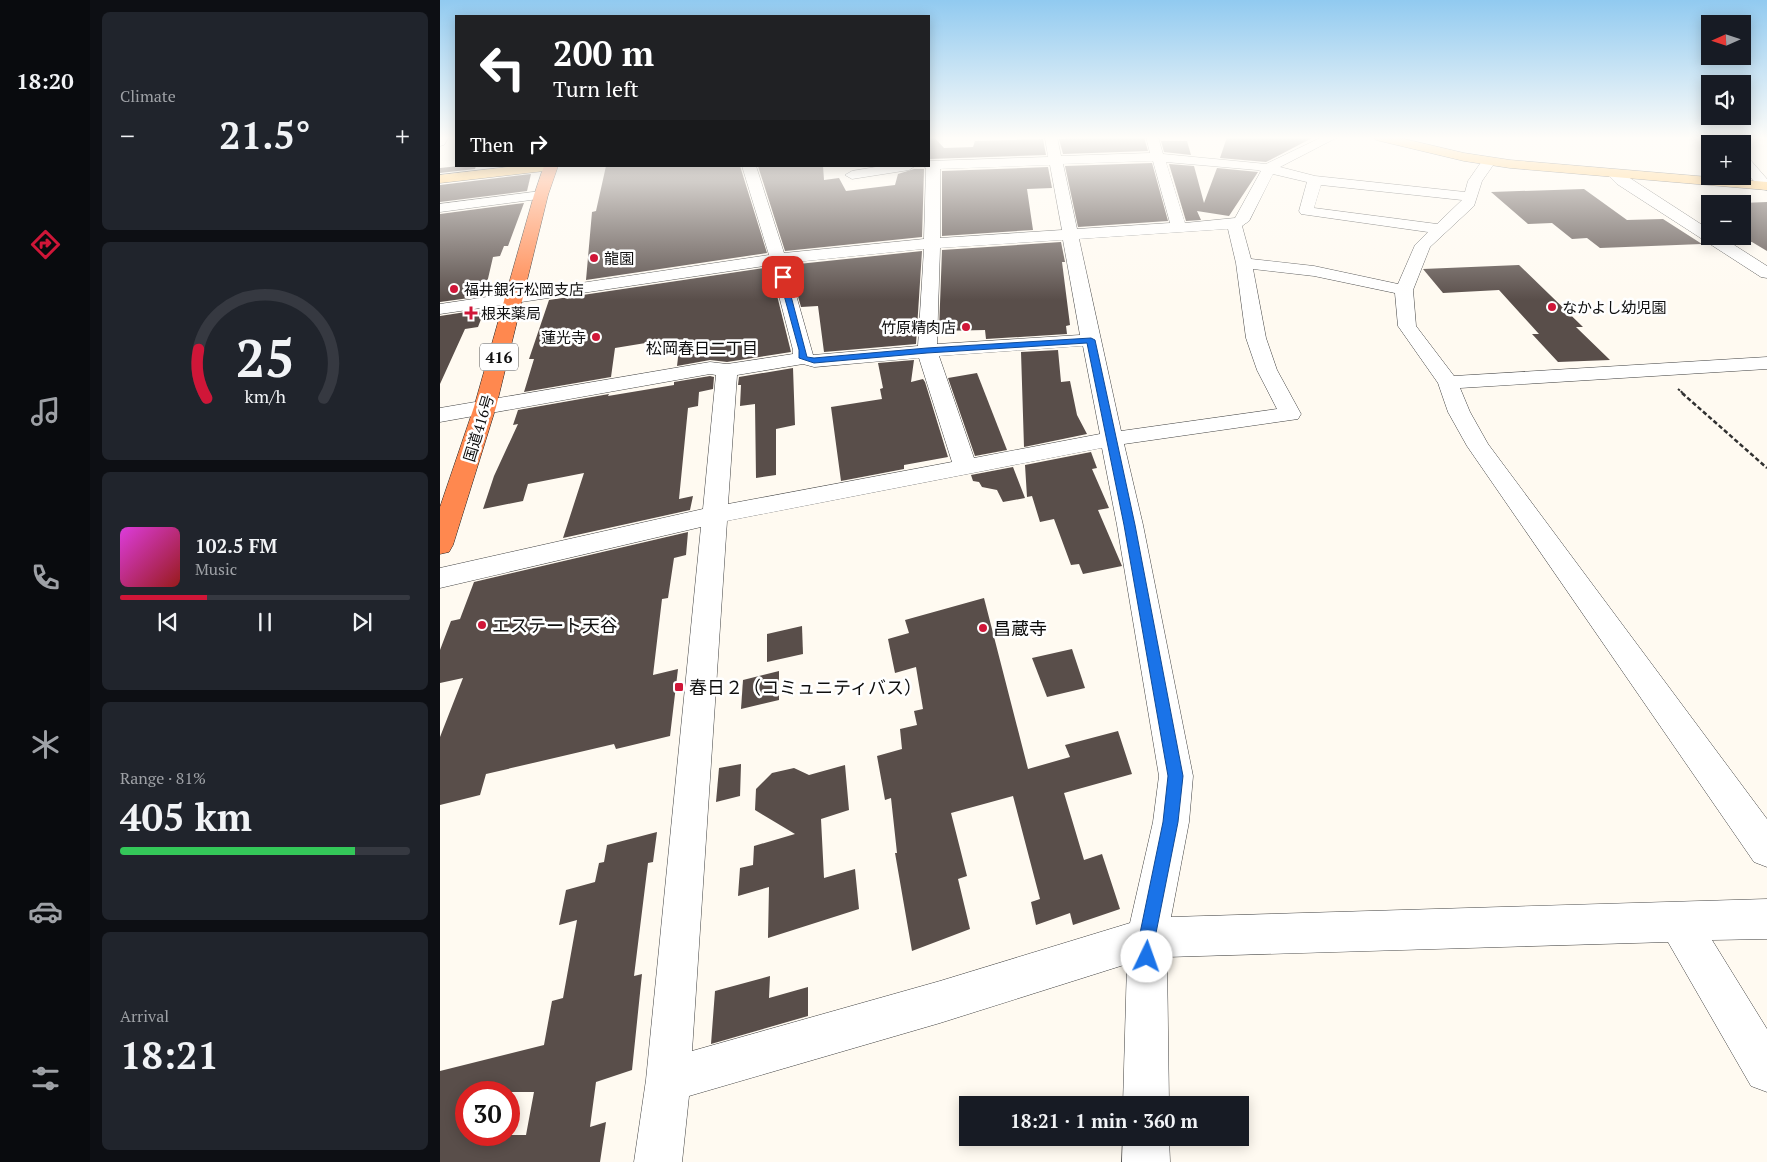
<!DOCTYPE html>
<meta charset="utf-8">
<style>
:root{--surface:#171b24;--page:#20242c;--text:#f1f3f6;--muted:#9ea1a6;--line:#363941;--accent:#d01638}
body{margin:0;font-family:"PT Serif","Noto Sans JP",serif;background:var(--page);color:var(--text);height:100vh;display:flex;flex-direction:column;font-size:19px;white-space:nowrap}
*{box-sizing:border-box;margin:0}
p{font-size:16px;color:var(--muted)}
.icon{flex:none;width:28px;height:28px;fill:none;stroke:currentColor;stroke-width:2;stroke-linecap:round;stroke-linejoin:round}
.map{position:relative;flex:1;overflow:hidden}
.side{display:flex;flex-direction:column;gap:12px;padding:12px;background:#0d0f14;width:350px}
.side>*{flex:none}
.hud{position:absolute;left:15px;top:15px;width:475px;height:152px;border-radius:0px;box-shadow:0 2px 12px #0003;background:#202124;color:#fff;overflow:hidden}
.needle{width:32px;rotate:267deg}
.buttons{position:absolute;left:1261px;top:15px;display:grid;gap:10px}
.buttons a{display:grid;place-items:center;width:50px;height:50px;border-radius:0px;background:var(--surface);box-shadow:0 2px 12px #0003;font-size:25px}
.speed{position:absolute;left:15px;top:1081px;display:flex;gap:10px;font-size:25px;font-weight:700;text-align:center}
.speed>*{display:grid;place-content:center;width:65px;height:65px;border-radius:50%;background:var(--surface);box-shadow:0 2px 12px #0003;line-height:1}
.speed .limit{border:8px solid #d22;background:#fff;color:#111}
.pin{position:absolute;display:grid;place-items:center;width:42px;height:42px;color:#fff;margin:-21px;border-radius:10px;box-shadow:0 2px 8px #0006}
.me{position:absolute;width:55px;margin:-28px;rotate:3deg;stroke-linejoin:round;filter:drop-shadow(0 0 4px #0008)}
.turn{display:flex;align-items:center;gap:18px;height:105px;padding:0 15px;font-size:22px}
.turn .icon{width:65px;height:65px;stroke-width:2.5}
.turn b{display:block;font-size:35px;line-height:42px}
.then{display:flex;align-items:center;height:48px;padding:0 15px;background:#0003;gap:10px;font-size:19px}
.big{font-size:38px;font-weight:600;line-height:1.1}
.side .widget{flex:1;display:flex;flex-direction:column;justify-content:center;gap:8px;min-width:0;padding:0 18px;border-radius:8px;background:var(--page)}
.side .dial{align-items:center;gap:0}
.dial svg{height:130px;overflow:visible;fill:none;stroke:var(--line);stroke-width:7;stroke-linecap:round;text-anchor:middle}
.dial text{fill:var(--text);stroke:none}
.song{display:flex;align-items:center;gap:15px}
.cover{width:60px;height:60px;border-radius:8px;background:linear-gradient(135deg,hsl(300 70% 55%),hsl(0 70% 35%))}
.played{height:5px;border-radius:2px;background:linear-gradient(90deg,var(--accent) 30%,var(--line) 30%)}
.keys{display:flex;justify-content:space-around;direction:ltr}
.heat{display:flex;justify-content:space-between;align-items:center;font-size:28px;direction:ltr}
.charge{height:8px;border-radius:4px;background:linear-gradient(90deg,#34c759 81%,var(--line) 0)}
.trip{position:absolute;left:519px;top:1096px;width:290px;height:50px;border-radius:0px;background:var(--surface);box-shadow:0 2px 12px #0003;font-weight:600;line-height:50px;text-align:center}
main{display:flex;flex:1;min-height:0}
.dock{display:flex;flex-direction:column;width:90px;justify-content:space-around;align-items:center;background:#090b0e;color:var(--muted)}
.dock .icon{width:35px;height:35px}
.dock .selected{color:var(--accent)}
.dock b{font-size:22px;color:var(--text)}
.map>svg:first-child{display:block}
.building{fill:#594e4a;fill-rule:evenodd}
.lines{fill:none;stroke-linecap:round;stroke-linejoin:round}
.minor-casing{stroke:#424242;stroke-width:1}
.major-casing{stroke:#202020;stroke-width:1}
.highway-casing{stroke:#202020;stroke-width:1}
.path-far1{stroke:#313131;stroke-width:2;stroke-dasharray:2.5 1;stroke-linecap:butt}
.path{stroke:#313131;stroke-width:2.5;stroke-dasharray:4.5 2.5;stroke-linecap:butt}
.minor{fill:#fff;fill-rule:evenodd}
.major{fill:#ffc361;fill-rule:evenodd}
.highway{fill:#ff884f;fill-rule:evenodd}
.route{fill:#1a73e8;stroke:#114b97}
.poi-dot{fill:#d01638;stroke:#fff;stroke-width:2}
.labels{text-anchor:middle;dominant-baseline:central;stroke-width:5;stroke-linejoin:round;paint-order:stroke}
.far-poi-label{font-size:15px;fill:#0f0f0f;stroke:#fff;text-anchor:start}
.far-street-label{font-size:15px;fill:#0f0f0f;stroke:#fff}
.far-neighbourhood-label{font-size:16px;fill:#0f0f0f;stroke:#fff}
.shield{fill:#fff;stroke:#575757;stroke-width:1}
.shield-label{font-size:16px;font-weight:bold;fill:#0f0f0f}
.poi-label{font-size:18px;fill:#0f0f0f;stroke:#fff;text-anchor:start}
</style>
<main>
<nav class="dock">
<b>18:20</b>
<svg class="icon selected" aria-label="directions" viewBox="0 0 24 24"><path d="M12 3l9 9-9 9-9-9zM9 14v-3h6M13 9l2 2-2 2"/></svg>
<svg class="icon" aria-label="music" viewBox="0 0 24 24"><path d="M9 18V5l10-2v13"/><circle cx="6" cy="18" r="3"/><circle cx="16" cy="16" r="3"/></svg>
<svg class="icon" aria-label="phone" viewBox="0 0 24 24"><path d="M5 4h4l2 5-3 2q2 4 5 5l2-3 5 2v4C11 20 4 13 5 4z"/></svg>
<svg class="icon" aria-label="climate" viewBox="0 0 24 24"><path d="M12 3v18M4 7l16 10M4 17L20 7"/></svg>
<svg class="icon" aria-label="car" viewBox="0 0 24 24"><path d="M5 17H2v-5l4-1 3-4h7l3 4 3 1v5h-3M9 17h6M6 11h13"/><circle cx="7" cy="17" r="2"/><circle cx="17" cy="17" r="2"/></svg>
<svg class="icon" aria-label="filters" viewBox="0 0 24 24"><path d="M4 7h16M4 17h16"/><circle cx="9" cy="7" r="2"/><circle cx="15" cy="17" r="2"/></svg>
</nav>
<section class="side">
<div class="widget"><p>Climate</p>
<div class="heat"><a>−</a><b class="big">21.5°</b><a>+</a></div>
</div>
<div class="widget dial"><svg viewBox="0 0 100 80">
<path d="M14 69A42 42 0 1 1 86 69"/>
<path d="M14 69A42 42 0 0 1 9 39" stroke="#d01638"/>
<text x="50" y="56" font-size="32" font-weight="700">25</text>
<text x="50" y="72" font-size="11">km/h</text>
</svg></div>
<div class="widget">
<div class="song"><i class="cover"></i><div><b>102.5 FM</b><p>Music</p></div></div>
<div class="played"></div>
<div class="keys"><svg class="icon" aria-label="previous" viewBox="0 0 24 24"><path d="M18 5L8 12l10 7zM5 5v14"/></svg><svg class="icon" aria-label="pause" viewBox="0 0 24 24"><path d="M8 5v14M16 5v14"/></svg><svg class="icon" aria-label="next" viewBox="0 0 24 24"><path d="M6 5l10 7-10 7zM19 5v14"/></svg></div>
</div>
<div class="widget"><p>Range · 81%</p><b class="big">405 km</b><div class="charge"></div></div>
<div class="widget"><p>Arrival</p><b class="big">18:21</b></div>
</section>
<div class="map">
<svg width="1327" height="1162" viewBox="0 0 1327 1162">
<rect width="100%" height="100%" fill="#fffaf1"/>
<g class="building">
<path d="M 489,137 L 494,137 L 504,148 L 533,147 L 535,141 L 603,139 L 606,155 L 489,159 Z"/>
<path d="M 676,137 L 704,137 L 708,151 L 623,154 L 619,139 Z"/>
<path d="M 787,137 L 874,137 L 826,162 L 780,158 Z"/>
<path d="M 721,141 L 747,141 L 751,155 L 724,152 Z"/>
<path d="M 712,163 L 728,221 L 638,227 L 625,166 Z"/>
<path d="M 729,164 L 754,166 L 764,203 L 777,168 L 818,172 L 789,216 L 757,211 L 761,220 L 746,221 Z"/>
<path d="M 19,166 L 36,166 L 35,169 L 0,173 L 0,168 Z"/>
<path d="M 166,166 L 300,166 L 327,253 L 146,280 L 152,212 L 156,211 Z"/>
<path d="M 318,166 L 383,166 L 384,180 L 399,178 L 406,191 L 455,185 L 458,174 L 474,169 L 484,169 L 482,237 L 345,251 Z"/>
<path d="M 608,167 L 612,188 L 587,189 L 593,230 L 502,236 L 502,171 Z"/>
<path d="M 91,174 L 87,191 L 0,202 L 0,185 Z"/>
<path d="M 1144,189 L 1187,220 L 1223,219 L 1262,244 L 1160,248 L 1147,238 L 1132,239 L 1112,223 L 1088,224 L 1051,192 Z"/>
<path d="M 1327,202 L 1327,251 L 1312,242 L 1302,242 L 1302,203 Z"/>
<path d="M 84,203 L 68,246 L 64,246 L 60,256 L 53,257 L 44,296 L 0,302 L 0,214 Z"/>
<path d="M 621,242 L 625,262 L 622,262 L 630,325 L 626,326 L 627,334 L 546,339 L 545,330 L 499,331 L 502,250 Z"/>
<path d="M 482,251 L 476,344 L 384,352 L 378,306 L 361,307 L 349,265 Z"/>
<path d="M 1079,265 L 1143,327 L 1136,327 L 1170,360 L 1118,362 L 1092,334 L 1099,334 L 1059,290 L 1003,293 L 983,269 Z"/>
<path d="M 330,267 L 351,352 L 287,362 L 270,360 L 237,366 L 240,341 L 223,344 L 224,340 L 175,348 L 171,377 L 84,392 L 94,359 L 89,359 L 109,300 Z"/>
<path d="M 45,309 L 38,327 L 25,329 L 0,384 L 0,316 Z"/>
<path d="M 618,350 L 621,382 L 630,381 L 637,415 L 647,434 L 584,447 L 581,352 Z"/>
<path d="M 474,360 L 471,382 L 483,379 L 485,382 L 508,457 L 464,465 L 464,469 L 401,481 L 391,407 L 442,399 L 440,389 L 443,388 L 438,363 Z"/>
<path d="M 353,368 L 355,425 L 336,429 L 336,475 L 316,478 L 315,404 L 300,406 L 301,385 L 298,385 L 299,377 Z"/>
<path d="M 537,373 L 567,450 L 535,456 L 508,378 Z"/>
<path d="M 270,376 L 274,377 L 273,389 L 259,392 L 258,406 L 248,408 L 239,499 L 253,496 L 250,510 L 123,538 L 144,473 L 88,484 L 83,501 L 43,509 L 54,476 L 78,424 L 73,425 L 78,410 L 169,394 L 168,396 L 234,385 L 234,382 Z"/>
<path d="M 651,452 L 657,468 L 652,469 L 669,508 L 658,510 L 682,566 L 643,574 L 639,564 L 631,565 L 614,519 L 600,522 L 592,496 L 587,497 L 585,465 Z"/>
<path d="M 573,467 L 585,498 L 563,502 L 557,490 L 542,487 L 539,482 L 533,481 L 531,475 Z"/>
<path d="M 248,532 L 246,555 L 234,558 L 228,598 L 222,599 L 213,675 L 238,669 L 230,736 L 176,749 L 174,744 L 46,774 L 40,795 L 0,805 L 0,737 L 23,678 L 0,683 L 0,650 L 11,621 L 20,619 L 34,582 Z"/>
<path d="M 544,598 L 588,769 L 630,757 L 625,745 L 678,731 L 692,774 L 624,793 L 644,860 L 662,854 L 680,909 L 633,925 L 630,913 L 596,925 L 591,902 L 600,899 L 573,796 L 511,813 L 527,876 L 518,879 L 530,929 L 472,951 L 455,853 L 457,853 L 451,798 L 445,800 L 437,756 L 462,749 L 460,729 L 477,725 L 474,711 L 483,709 L 476,667 L 455,673 L 448,639 L 469,633 L 465,620 Z"/>
<path d="M 362,626 L 363,654 L 327,662 L 327,634 Z"/>
<path d="M 632,649 L 645,688 L 607,697 L 592,658 Z"/>
<path d="M 339,671 L 339,700 L 301,709 L 303,680 Z"/>
<path d="M 301,764 L 300,796 L 276,802 L 279,768 Z"/>
<path d="M 405,765 L 409,810 L 381,819 L 384,878 L 415,869 L 419,909 L 328,938 L 329,887 L 298,896 L 300,868 L 313,865 L 314,846 L 355,834 L 315,810 L 316,789 L 332,773 L 354,768 L 369,775 Z"/>
<path d="M 217,832 L 213,862 L 208,863 L 194,976 L 202,974 L 192,1070 L 156,1082 L 150,1127 L 166,1122 L 160,1162 L 0,1162 L 0,1071 L 104,1045 L 112,1001 L 123,998 L 137,920 L 119,925 L 126,890 L 155,882 L 159,863 L 164,862 L 167,845 ZM 26,1092 L 94,1092 L 86,1135 L 26,1135 Z"/>
<path d="M 330,976 L 329,998 L 368,987 L 368,1016 L 271,1044 L 275,991 Z"/>
</g>
<g class="lines">
<g class="minor-casing">
<g id="minor">
<path d="M 0,137 L 9,137 L 4,145 L 0,146 Z"/>
<path d="M 605,137 L 617,137 L 621,156 L 710,153 L 706,137 L 718,137 L 723,154 L 826,164 L 882,137 L 898,137 L 840,167 L 875,176 L 1025,192 L 1028,181 L 1044,158 L 1054,158 L 1056,161 L 1042,181 L 1034,206 L 990,247 L 973,290 L 976,326 L 1014,376 L 1327,357 L 1327,369 L 1020,388 L 1030,412 L 1048,444 L 1327,819 L 1327,867 L 1314,862 L 1027,446 L 1008,412 L 998,383 L 958,326 L 955,293 L 874,276 L 813,269 L 826,338 L 837,370 L 861,414 L 858,419 L 684,444 L 703,525 L 753,776 L 749,822 L 731,917 L 1327,899 L 1327,939 L 1272,940 L 1327,1029 L 1327,1092 L 1311,1086 L 1228,942 L 727,957 L 729,1105 L 683,1105 L 687,964 L 500,1023 L 249,1096 L 242,1162 L 194,1162 L 206,1080 L 261,527 L 0,588 L 0,568 L 263,509 L 276,375 L 270,374 L 0,422 L 0,408 L 270,362 L 287,364 L 353,354 L 353,350 L 331,265 L 0,314 L 0,304 L 329,255 L 302,166 L 316,166 L 344,253 L 484,239 L 486,168 L 483,166 L 489,166 L 489,161 L 608,157 ZM 713,161 L 730,223 L 637,229 L 623,164 ZM 726,162 L 817,170 L 821,171 L 795,218 L 745,223 ZM 610,165 L 622,230 L 500,238 L 500,169 ZM 833,174 L 867,182 L 859,211 L 861,214 L 988,232 L 975,245 L 958,284 L 874,266 L 811,259 L 802,226 L 809,221 ZM 881,185 L 1022,200 L 997,224 L 874,208 ZM 788,229 L 796,263 L 806,338 L 817,370 L 837,409 L 681,431 L 639,239 ZM 623,240 L 640,335 L 497,344 L 500,248 ZM 484,249 L 478,346 L 373,355 L 347,263 ZM 643,346 L 660,434 L 534,458 L 499,356 ZM 479,358 L 512,462 L 288,504 L 297,375 L 363,364 L 374,367 ZM 662,448 L 677,525 L 719,776 L 713,822 L 690,923 L 500,981 L 252,1051 L 287,521 Z"/>
<path d="M 1278,137 L 1291,137 L 1296,144 L 1283,144 Z"/>
<path d="M 1302,155 L 1307,156 L 1327,179 L 1327,190 L 1321,189 L 1302,168 Z"/>
<path d="M 442,166 L 475,166 L 469,170 L 412,179 L 405,175 L 412,171 Z"/>
<path d="M 1174,170 L 1179,171 L 1270,230 L 1270,236 L 1280,236 L 1327,266 L 1327,278 L 1321,277 L 1177,184 L 1167,174 Z"/>
<path d="M 101,191 L 106,192 L 108,195 L 106,198 L 0,212 L 0,204 Z"/>
<path d="M 683,1138 L 729,1138 L 730,1162 L 682,1162 Z"/>
</g>
</g>
<g class="major-casing">
<g id="major">
<path d="M 934,137 L 956,137 L 1024,153 L 1070,160 L 1327,182 L 1327,190 L 1070,168 L 1024,161 L 936,140 Z"/>
<path d="M 76,166 L 119,166 L 113,170 L 0,183 L 0,175 Z"/>
</g>
</g>
<g class="highway-casing">
<path id="highway" d="M 104,166 L 118,166 L 108,195 L 56,407 L 13,545 L 9,552 L 0,554 L 0,507 L 34,407 L 94,195 Z"/>
</g>
<path class="path-far1" d="M 1238,389 L 1244,394"/>
<path class="path" d="M 1242,393 L 1327,468"/>
<use href="#minor" class="minor"/>
<use href="#major" class="major"/>
<use href="#highway" class="highway"/>
</g>
<linearGradient id="sky" x2="0" y2="1"><stop stop-color="#91caf0"/><stop offset="0.46" stop-color="#fffdf9"/><stop offset="1" stop-color="#fffdf9" stop-opacity="0"/></linearGradient>
<rect width="1327" height="300" fill="url(#sky)"/>
<path class="route" d="M 343,275 L 346,277 L 367,357 L 374,358 L 487,348 L 651,338 L 655,340 L 695,525 L 743,776 L 738,822 L 715,938 L 715,957 L 713,963 L 707,965 L 701,963 L 699,957 L 699,938 L 723,822 L 728,776 L 684,525 L 647,343 L 487,353 L 374,363 L 359,358 L 359,350 L 339,277 Z"/>
<g class="poi-dot">
<circle cx="154" cy="258" r="5"/>
<circle cx="14" cy="289" r="5"/>
<circle cx="1112" cy="307" r="5"/>
<path d="M28.5 305.5h5v5h5v5h-5v5h-5v-5h-5v-5h5z"/>
<circle cx="526" cy="327" r="5"/>
<circle cx="156" cy="337" r="5"/>
<circle cx="42" cy="625" r="5"/>
<circle cx="543" cy="628" r="5"/>
<rect x="234" y="682" width="10" height="10" rx="2.5"/>
</g>
<g class="labels">
<g class="far-poi-label">
<text x="164" y="258">龍園</text>
<text x="24" y="289">福井銀行松岡支店</text>
<text x="1122" y="307">なかよし幼児園</text>
<text x="41" y="313">根来薬局</text>
<text x="516" y="327" text-anchor="end">竹原精肉店</text>
<text x="146" y="337" text-anchor="end">蓮光寺</text>
</g>
<g class="far-street-label">
<text transform="translate(38 428) rotate(-73)">国道416号</text>
</g>
<g class="far-neighbourhood-label">
<text x="262" y="348">松岡春日二丁目</text>
</g>
<rect class="shield" x="40" y="343.5" width="38" height="27" rx="4"/>
<g class="shield-label">
<text x="59" y="357">416</text>
</g>
<g class="poi-label">
<text x="52" y="625">エステート天谷</text>
<text x="553" y="628">昌蔵寺</text>
<text x="249" y="687">春日２（コミュニティバス）</text>
</g>
</g>
</svg>
<div class="buttons">
<a><svg class="needle" viewBox="-14 -14 28 28"><path d="M0-13l5 13h-10z" fill="#e53935"/><path d="M0 13l5-13h-10z" fill="#9ea1a6"/></svg></a>
<a><svg class="icon" aria-label="sound" viewBox="0 0 24 24"><path d="M4 9h4l5-4v14l-5-4H4zM17 9q2 3 0 6"/></svg></a>
<a>+</a>
<a>−</a>
</div>
<div class="speed"><div class="limit">30</div></div>
<div class="pin" style="left:343px;top:277px;background:#d93025"><svg class="icon" aria-label="arrive" viewBox="0 0 24 24"><path d="M6 21V4h12l-3 4 3 4H6"/></svg></div>
<svg class="me" style="left:707px;top:957px" viewBox="-20 -20 40 40"><circle r="19" fill="#fff"/><path d="M0-13L10 11 0 6-10 11z" fill="#1a73e8"/></svg>
<div class="trip">18:21 · 1 min · 360 m</div>
<div class="hud">
<div class="turn"><svg class="icon" aria-label="left" viewBox="0 0 24 24"><path d="M17 20v-9H6M10 6l-5 5 5 5"/></svg><div><b>200 m</b>Turn left</div></div>
<div class="then">Then<svg class="icon" aria-label="right" viewBox="0 0 24 24"><path d="M7 20v-9h11M14 6l5 5-5 5"/></svg></div>
</div>
</div>
</main>
